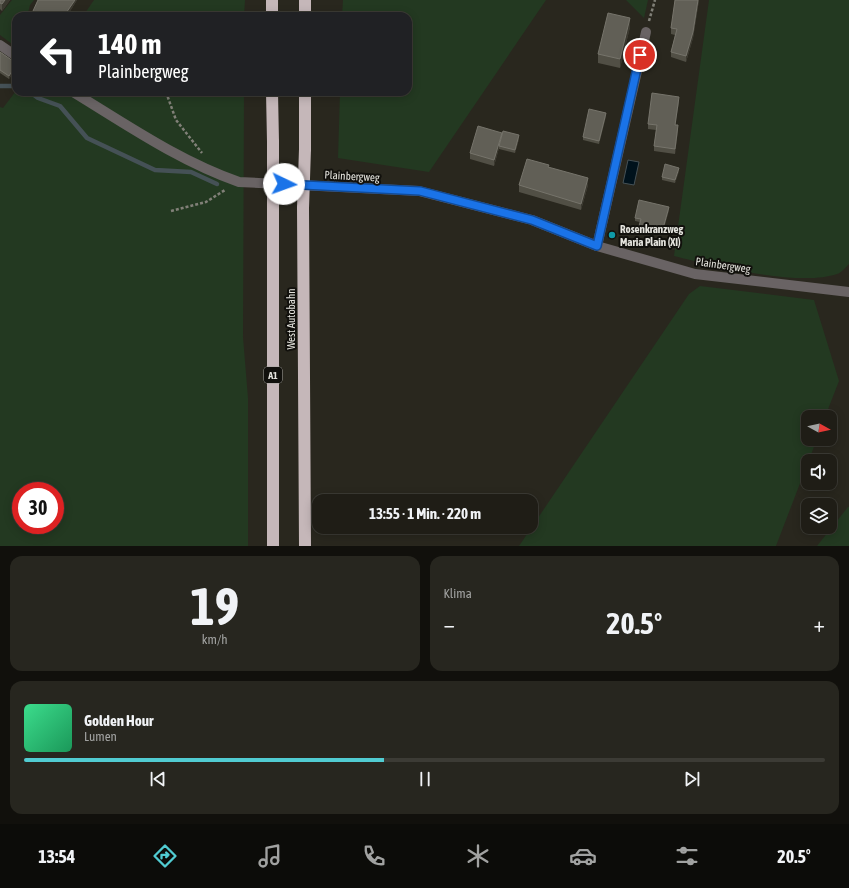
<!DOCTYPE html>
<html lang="de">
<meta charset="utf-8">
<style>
:root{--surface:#1f1d16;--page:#27261f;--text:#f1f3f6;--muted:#a1a2a1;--line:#3c3b35;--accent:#51ccd2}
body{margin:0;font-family:"Asap Condensed",sans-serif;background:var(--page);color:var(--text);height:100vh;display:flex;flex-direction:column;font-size:15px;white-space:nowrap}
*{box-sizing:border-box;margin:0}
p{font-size:13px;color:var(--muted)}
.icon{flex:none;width:22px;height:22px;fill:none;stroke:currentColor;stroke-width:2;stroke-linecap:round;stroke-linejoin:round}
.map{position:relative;height:546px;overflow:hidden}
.side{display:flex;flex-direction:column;gap:10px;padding:10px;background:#11100c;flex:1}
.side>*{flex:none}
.guide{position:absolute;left:12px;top:12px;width:400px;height:84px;border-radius:12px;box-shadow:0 2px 10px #0003,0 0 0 1px var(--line);background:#202124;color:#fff;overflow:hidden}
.needle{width:26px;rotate:98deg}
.controls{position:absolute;left:801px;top:410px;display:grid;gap:8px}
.controls a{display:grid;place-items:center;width:36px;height:36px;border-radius:8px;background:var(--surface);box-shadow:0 2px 10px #0003,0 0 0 1px var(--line);font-size:20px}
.speed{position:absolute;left:12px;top:482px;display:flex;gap:8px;font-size:20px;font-weight:700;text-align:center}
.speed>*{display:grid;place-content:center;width:52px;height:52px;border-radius:50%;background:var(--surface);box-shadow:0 2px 10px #0003,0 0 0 1px var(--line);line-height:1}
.speed .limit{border:6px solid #d22;background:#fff;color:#111}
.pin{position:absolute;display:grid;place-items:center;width:34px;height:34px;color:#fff;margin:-17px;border:2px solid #fff;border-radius:50%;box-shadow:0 1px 4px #0007}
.me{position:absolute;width:44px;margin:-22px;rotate:93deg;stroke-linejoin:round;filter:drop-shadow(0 0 3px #0008)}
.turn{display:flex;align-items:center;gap:14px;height:84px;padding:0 20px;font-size:18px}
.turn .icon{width:52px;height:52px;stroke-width:2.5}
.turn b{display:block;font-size:28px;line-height:34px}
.big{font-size:30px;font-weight:700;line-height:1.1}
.side .tile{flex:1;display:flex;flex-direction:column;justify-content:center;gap:6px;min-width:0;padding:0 14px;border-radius:12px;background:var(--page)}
.side .dial{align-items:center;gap:0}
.dial b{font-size:52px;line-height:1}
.song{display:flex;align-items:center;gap:12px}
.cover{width:48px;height:48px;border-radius:6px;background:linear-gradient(135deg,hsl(150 70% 55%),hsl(150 70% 35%))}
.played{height:4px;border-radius:2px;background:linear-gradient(90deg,var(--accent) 45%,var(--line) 45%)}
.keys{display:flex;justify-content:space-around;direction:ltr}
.heat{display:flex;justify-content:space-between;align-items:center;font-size:22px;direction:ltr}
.side .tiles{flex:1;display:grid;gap:10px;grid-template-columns:1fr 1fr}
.tile:last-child{grid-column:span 2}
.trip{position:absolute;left:312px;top:494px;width:226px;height:40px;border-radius:12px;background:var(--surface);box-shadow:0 2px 10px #0003,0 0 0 1px var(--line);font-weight:700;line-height:40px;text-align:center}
.tab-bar{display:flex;height:64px;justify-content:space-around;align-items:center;background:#0c0c09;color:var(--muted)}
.tab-bar .icon{width:28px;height:28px}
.tab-bar .on{color:var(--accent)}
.tab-bar b{font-size:18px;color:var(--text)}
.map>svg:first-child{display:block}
.green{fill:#233921;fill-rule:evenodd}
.water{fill:#00121c;stroke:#455156}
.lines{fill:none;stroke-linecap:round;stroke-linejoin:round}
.stream{stroke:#455156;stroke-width:4.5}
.path{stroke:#818078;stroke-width:2.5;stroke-dasharray:3 2;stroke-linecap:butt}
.street{stroke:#696364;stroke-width:10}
.highway{stroke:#c5b7b9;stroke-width:12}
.highway-bridge{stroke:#c5b7b9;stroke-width:12}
.wall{fill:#514f45}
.shaded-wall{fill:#3a382f}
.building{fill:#615f56;stroke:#76746b}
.route-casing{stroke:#114b97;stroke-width:10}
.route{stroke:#1a73e8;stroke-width:7}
.culture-dot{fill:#0f9aa8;stroke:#11100c;stroke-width:1.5}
.labels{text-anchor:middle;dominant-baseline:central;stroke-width:4;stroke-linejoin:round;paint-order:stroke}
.shield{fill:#11100c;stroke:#a5a49f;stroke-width:1}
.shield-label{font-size:10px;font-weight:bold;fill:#e5e4de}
.street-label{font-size:11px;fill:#e5e4de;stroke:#11100c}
.poi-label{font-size:11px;font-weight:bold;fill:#e5e4de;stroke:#11100c;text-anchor:start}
</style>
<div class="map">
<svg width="849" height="546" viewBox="0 0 849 546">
<rect width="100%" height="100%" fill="#29271e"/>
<g class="green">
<path d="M 12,0 L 34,0 L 30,5 L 28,13 L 31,16 L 16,16 L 16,47 L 0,35 L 0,15 Z"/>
<path d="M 94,0 L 245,0 L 244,16 L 83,16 Z"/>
<path d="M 343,0 L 546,0 L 429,172 L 338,158 L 340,92 L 408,92 L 408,16 L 342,16 Z"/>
<path d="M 626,0 L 648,0 L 644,18 Z"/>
<path d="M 709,0 L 849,0 L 849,264 C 846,267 841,273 837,274 C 800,287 713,266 674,256 Z"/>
<path d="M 16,91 L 244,92 L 243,337 L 248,398 L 248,546 L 0,546 L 0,107 L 3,108 ZM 21,491 L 55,491 L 55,525 L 21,525 Z"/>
<path d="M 700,286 L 814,300 L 839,381 L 825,417 L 808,417 L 808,439 L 817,439 L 776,546 L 519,546 L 689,294 Z"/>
<path d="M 848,507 L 849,507 L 849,546 L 817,546 Z"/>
</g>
<path class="water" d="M 628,160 L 639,162 L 634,185 L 623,183 Z"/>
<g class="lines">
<g class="stream">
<path d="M 0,86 L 16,86"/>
<path d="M 30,92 L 38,98 L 60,106 L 87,138 L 155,170 L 191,172 L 217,184"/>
</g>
<g class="path">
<path d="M 649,21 L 655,0"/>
<path d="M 166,92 L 176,120 L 202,153"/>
<path d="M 171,211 L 206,202 L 225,190"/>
</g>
<g class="street">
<path d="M 0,45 L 16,56"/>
<path d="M 73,92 C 127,125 179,161 239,182 L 419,191 L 532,220 L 597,246 L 695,274 L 849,292"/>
<path d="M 597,246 L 646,32"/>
</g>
<g class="highway">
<path d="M 272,0 L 272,16"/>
<path d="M 305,16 L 305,0"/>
<path d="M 272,92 L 273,142"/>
<path d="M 305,149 L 305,92"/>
<path d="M 273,203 L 273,546"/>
<path d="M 303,208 L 305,546"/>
</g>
<g class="highway-bridge">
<path d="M 273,203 L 273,142"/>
<path d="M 303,208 L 305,149"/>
</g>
</g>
<g class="wall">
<path d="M 0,0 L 10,0 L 2,11 L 0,9 Z"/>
<path d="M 38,0 L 77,0 L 67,16 L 36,16 L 33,14 L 33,11 Z"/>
<path d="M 675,0 L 699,0 L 693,38 L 686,62 L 671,57 L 671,52 L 675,35 L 671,34 L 671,28 Z"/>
<path d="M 630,27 L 620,68 L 598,63 L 598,54 Z"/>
<path d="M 0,52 L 16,63 L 16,69 L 9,79 L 0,73 Z"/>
<path d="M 679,102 L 675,125 L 678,130 L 675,154 L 654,151 L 654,146 L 656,130 L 648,129 L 648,124 Z"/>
<path d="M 606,116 L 599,144 L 583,140 L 583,137 Z"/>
<path d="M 502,136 L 519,139 L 515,153 L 499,149 L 499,148 L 494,166 L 470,159 L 470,153 Z"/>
<path d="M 549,168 L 588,185 L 581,210 L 519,192 L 519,185 Z"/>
<path d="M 679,171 L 675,183 L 662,180 L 662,177 Z"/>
<path d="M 669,210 L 662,235 L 639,230 L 640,222 L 635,221 L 635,218 Z"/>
</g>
<g class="shaded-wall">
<path d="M 5,0 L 10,0 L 2,11 L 2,4 Z"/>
<path d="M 75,0 L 77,0 L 67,16 L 64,16 Z"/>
<path d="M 698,0 L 699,0 L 693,38 L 686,62 L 686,56 Z"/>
<path d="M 630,18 L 630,27 L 620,68 L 620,59 Z"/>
<path d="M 16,65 L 16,69 L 9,79 L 9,76 Z"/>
<path d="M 679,97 L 679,102 L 675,130 L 675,125 Z"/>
<path d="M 606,113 L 606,116 L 599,144 L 599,141 Z"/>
<path d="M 678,125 L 678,130 L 675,154 L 675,149 Z"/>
<path d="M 502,133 L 502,139 L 499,146 L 499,148 L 494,166 L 494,160 Z"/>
<path d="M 519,135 L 519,139 L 515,153 L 515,150 Z"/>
<path d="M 679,168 L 679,171 L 675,183 L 675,180 Z"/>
<path d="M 588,178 L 588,185 L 581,210 L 581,204 Z"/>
<path d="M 669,207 L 669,210 L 662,235 L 662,232 Z"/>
</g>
<g class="building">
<path d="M 0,0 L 5,0 L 2,4 L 0,3 Z"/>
<path d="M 38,0 L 75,0 L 64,16 L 43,16 L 33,11 Z"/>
<path d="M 675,0 L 698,0 L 693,32 L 686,56 L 671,52 L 677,29 L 671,28 Z"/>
<path d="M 608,13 L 630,18 L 620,59 L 598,54 Z"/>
<path d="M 0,52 L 16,63 L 16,65 L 9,76 L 0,70 Z"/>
<path d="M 652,93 L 679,97 L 675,125 L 678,125 L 675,149 L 654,146 L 657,125 L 648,124 Z"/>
<path d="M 589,109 L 606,113 L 599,141 L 583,137 Z"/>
<path d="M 478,126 L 502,133 L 494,160 L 470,153 Z"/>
<path d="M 503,131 L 519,135 L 515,150 L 499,146 Z"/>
<path d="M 527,159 L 549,165 L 548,167 L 588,178 L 581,204 L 519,185 Z"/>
<path d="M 665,164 L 679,168 L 675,180 L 662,177 Z"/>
<path d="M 639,200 L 669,207 L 662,232 L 639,226 L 641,219 L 635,218 Z"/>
</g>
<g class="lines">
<g class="route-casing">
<path id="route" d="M 284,184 L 420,191 L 532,220 L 597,246 L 640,55"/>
</g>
<use href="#route" class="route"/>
</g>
<circle class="culture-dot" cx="612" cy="235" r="4"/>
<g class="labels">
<rect class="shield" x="264" y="367" width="18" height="16" rx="3"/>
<g class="shield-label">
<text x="273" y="375">A1</text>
</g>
<g class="street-label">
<text transform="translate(352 176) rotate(3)">Plainbergweg</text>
<text transform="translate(723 265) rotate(8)">Plainbergweg</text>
<text transform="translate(291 319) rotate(-90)">West Autobahn</text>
</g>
<g class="poi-label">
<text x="620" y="229">Rosenkranzweg<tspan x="620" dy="13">Maria Plain (XI)</tspan></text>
</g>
</g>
</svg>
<div class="controls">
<a><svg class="needle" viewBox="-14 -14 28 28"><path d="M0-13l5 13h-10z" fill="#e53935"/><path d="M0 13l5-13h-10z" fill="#a1a2a1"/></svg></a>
<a><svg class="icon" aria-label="sound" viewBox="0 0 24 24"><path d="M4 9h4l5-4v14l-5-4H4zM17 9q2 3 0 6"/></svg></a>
<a><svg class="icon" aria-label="layers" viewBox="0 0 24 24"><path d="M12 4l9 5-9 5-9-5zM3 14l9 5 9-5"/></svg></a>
</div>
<div class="speed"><div class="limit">30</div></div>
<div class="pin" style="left:640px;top:55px;background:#d93025"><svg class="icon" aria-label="arrive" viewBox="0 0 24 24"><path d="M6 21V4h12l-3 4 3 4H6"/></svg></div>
<svg class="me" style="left:284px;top:184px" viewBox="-20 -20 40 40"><circle r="19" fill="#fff"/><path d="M0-13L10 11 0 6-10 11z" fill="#1a73e8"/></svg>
<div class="trip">13:55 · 1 Min. · 220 m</div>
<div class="guide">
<div class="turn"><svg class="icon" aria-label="left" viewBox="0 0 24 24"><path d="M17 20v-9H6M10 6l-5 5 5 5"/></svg><div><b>140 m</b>Plainbergweg</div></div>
</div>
</div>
<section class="side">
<div class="tiles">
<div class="tile dial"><b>19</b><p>km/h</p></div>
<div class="tile"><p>Klima</p>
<div class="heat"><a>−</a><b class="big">20.5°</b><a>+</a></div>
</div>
<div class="tile">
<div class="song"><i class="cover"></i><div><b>Golden Hour</b><p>Lumen</p></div></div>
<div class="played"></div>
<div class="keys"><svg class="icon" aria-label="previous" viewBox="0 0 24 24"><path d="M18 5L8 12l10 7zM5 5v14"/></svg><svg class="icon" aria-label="pause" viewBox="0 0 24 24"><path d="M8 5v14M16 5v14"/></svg><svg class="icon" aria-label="next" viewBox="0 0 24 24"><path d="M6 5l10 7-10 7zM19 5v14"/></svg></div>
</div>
</div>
</section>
<nav class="tab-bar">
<b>13:54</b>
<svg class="icon on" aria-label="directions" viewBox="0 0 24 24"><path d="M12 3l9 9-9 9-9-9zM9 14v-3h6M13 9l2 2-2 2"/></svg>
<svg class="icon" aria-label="music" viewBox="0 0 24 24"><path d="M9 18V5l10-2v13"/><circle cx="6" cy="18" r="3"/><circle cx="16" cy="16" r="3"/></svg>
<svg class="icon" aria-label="phone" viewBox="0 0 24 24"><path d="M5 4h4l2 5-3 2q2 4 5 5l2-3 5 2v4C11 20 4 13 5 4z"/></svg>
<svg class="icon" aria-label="climate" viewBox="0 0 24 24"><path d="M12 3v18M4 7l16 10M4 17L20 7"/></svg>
<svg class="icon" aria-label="car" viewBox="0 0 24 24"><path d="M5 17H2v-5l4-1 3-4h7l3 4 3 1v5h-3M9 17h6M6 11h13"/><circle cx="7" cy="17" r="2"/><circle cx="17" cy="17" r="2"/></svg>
<svg class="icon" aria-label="filters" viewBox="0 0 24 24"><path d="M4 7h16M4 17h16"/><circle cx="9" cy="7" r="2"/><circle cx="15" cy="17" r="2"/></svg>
<b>20.5°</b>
</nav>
